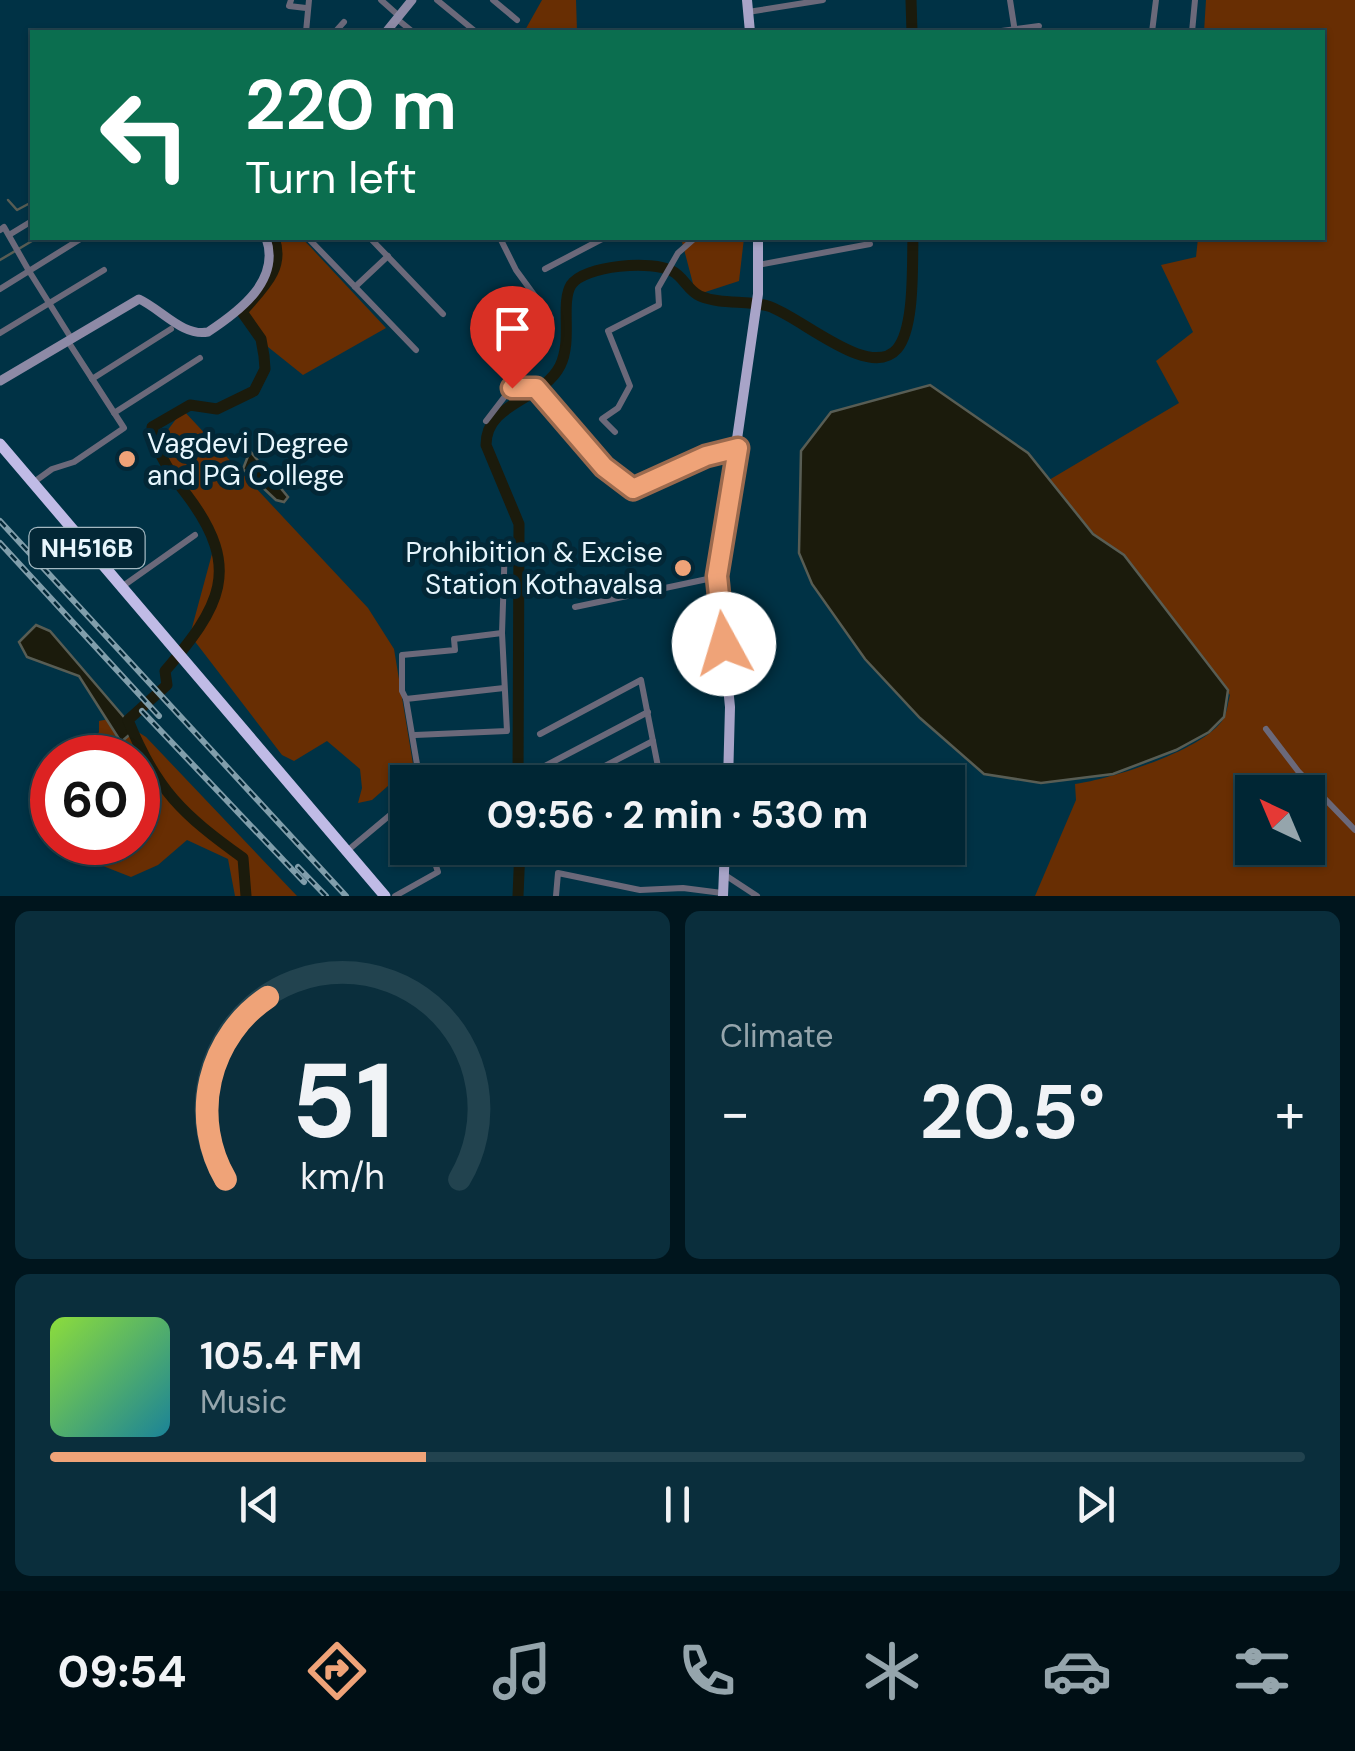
<!DOCTYPE html>
<meta charset="utf-8">
<style>
:root{--surface:#002634;--page:#0a2e3c;--text:#f1f3f6;--muted:#95a5ac;--line:#22434f;--accent:#efa378}
body{margin:0;font-family:"DM Sans",sans-serif;background:var(--page);color:var(--text);height:100vh;display:flex;flex-direction:column;font-size:38px;white-space:nowrap}
*{box-sizing:border-box;margin:0}
p{font-size:32px;color:var(--muted)}
.icon{flex:none;width:55px;height:55px;fill:none;stroke:currentColor;stroke-width:2;stroke-linecap:round;stroke-linejoin:round}
.map{position:relative;height:896px;overflow:hidden}
.drawer{display:flex;flex-direction:column;gap:15px;padding:15px;background:#00151d;flex:1}
.drawer>*{flex:none}
.top-card{position:absolute;left:30px;top:30px;width:1295px;height:210px;border-radius:0px;box-shadow:0 2px 8px #0004,0 0 0 2px var(--line);background:#0b6e4f;color:#fff;overflow:hidden}
.needle{width:65px;rotate:316deg}
.tools{position:absolute;left:1235px;top:775px;display:grid;gap:20px}
.tools a{display:grid;place-items:center;width:90px;height:90px;border-radius:0px;background:var(--surface);box-shadow:0 2px 8px #0004,0 0 0 2px var(--line);font-size:50px}
.speed{position:absolute;left:30px;top:735px;display:flex;gap:20px;font-size:50px;font-weight:700;text-align:center}
.speed>*{display:grid;place-content:center;width:130px;height:130px;border-radius:50%;background:var(--surface);box-shadow:0 2px 8px #0004,0 0 0 2px var(--line);line-height:1}
.speed .limit{border:15px solid #d22;background:#fff;color:#111}
.pin{position:absolute;display:grid;place-items:center;width:85px;height:85px;color:#fff;margin:-102px -42px;border-radius:50% 50% 50% 0;rotate:-45deg;box-shadow:0 0 10px #0007}
.pin .icon{rotate:45deg}
.me{position:absolute;width:110px;margin:-55px;rotate:354deg;stroke-linejoin:round;filter:drop-shadow(0 0 8px #0008)}
.turn{display:flex;align-items:center;gap:35px;height:210px;padding:0 50px;font-size:45px}
.turn .icon{width:130px;height:130px;stroke-width:2.5}
.turn b{display:block;font-size:70px;line-height:85px}
.big{font-size:75px;font-weight:700;line-height:1.1}
.drawer .card{flex:1;display:flex;flex-direction:column;justify-content:center;gap:15px;min-width:0;padding:0 35px;border-radius:15px;background:var(--page)}
.drawer .dial{align-items:center;gap:0}
.dial svg{height:260px;overflow:visible;fill:none;stroke:var(--line);stroke-width:7;stroke-linecap:round;text-anchor:middle}
.dial text{fill:var(--text);stroke:none}
.song{display:flex;align-items:center;gap:30px}
.cover{width:120px;height:120px;border-radius:15px;background:linear-gradient(135deg,hsl(90 70% 55%),hsl(190 70% 35%))}
.played{height:10px;border-radius:5px;background:linear-gradient(90deg,var(--accent) 30%,var(--line) 30%)}
.keys{display:flex;justify-content:space-around;direction:ltr}
.heat{display:flex;justify-content:space-between;align-items:center;font-size:55px;direction:ltr}
.drawer .tiles{flex:1;display:grid;gap:15px;grid-template-columns:1fr 1fr}
.card:last-child{grid-column:span 2}
.trip{position:absolute;left:390px;top:765px;width:575px;height:100px;border-radius:0px;background:var(--surface);box-shadow:0 2px 8px #0004,0 0 0 2px var(--line);font-weight:700;line-height:100px;text-align:center}
.dock{display:flex;height:160px;justify-content:space-around;align-items:center;background:#000f15;color:var(--muted)}
.dock .icon{width:70px;height:70px}
.dock .on{color:var(--accent)}
.dock b{font-size:45px;color:var(--text)}
.map>svg:first-child{display:block}
.green{fill:#682e03;fill-rule:evenodd}
.water{fill:#1b1b0c;stroke:#585d54;stroke-width:2.5}
.lines{fill:none;stroke-linecap:round;stroke-linejoin:round}
.stream{stroke:#585d54;stroke-width:2.5}
.river{stroke:#1b1b0c;stroke-width:11}
.street{stroke:#6b697a;stroke-width:6}
.secondary{stroke:#8d8aa6;stroke-width:9}
.primary{stroke:#a8a4c8;stroke-width:10}
.highway{stroke:#c0bbe6;stroke-width:11}
.rail-casing{stroke:#809eab;stroke-width:6}
.rail{stroke:#032736;stroke-width:2.5;stroke-dasharray:8;stroke-linecap:butt}
.route-casing{stroke:#9b6a4e;stroke-width:25}
.route{stroke:#efa378;stroke-width:18}
.poi-dot{fill:#efa378;stroke:#032736;stroke-width:4}
.labels{text-anchor:middle;dominant-baseline:central;stroke-width:10;stroke-linejoin:round;paint-order:stroke}
.shield{fill:#032736;stroke:#a3b8c1;stroke-width:2.5}
.shield-label{font-size:25px;font-weight:bold;fill:#e7f6fd}
.poi-label{font-size:28px;fill:#e7f6fd;stroke:#032736;text-anchor:start}
</style>
<div class="map">
<svg width="1355" height="896" viewBox="0 0 1355 896">
<rect width="100%" height="100%" fill="#003245"/>
<g class="green">
<path d="M 542,0 L 576,0 L 577,32 L 524,32 Z"/>
<path d="M 1206,0 L 1355,0 L 1355,896 L 1035,896 L 1076,800 L 1075,784 C 1111,779 1205,750 1224,718 C 1227,712 1228,702 1230,695 L 1049,480 L 1179,403 L 1156,361 L 1193,332 L 1161,265 L 1196,257 L 1198,238 L 1322,238 L 1322,32 L 1204,32 ZM 1252,792 L 1308,792 L 1308,848 L 1252,848 Z"/>
<path d="M 277,238 L 302,238 L 386,328 L 303,375 L 253,335 L 238,314 C 260,297 290,268 277,238 Z"/>
<path d="M 681,238 L 744,238 L 739,281 L 696,295 Z"/>
<path d="M 183,410 L 368,608 L 394,649 L 413,764 L 372,800 L 358,803 L 362,788 L 360,769 L 327,741 L 294,761 L 282,755 L 190,635 L 216,539 L 154,448 Z"/>
<path d="M 109,719 L 121,741 L 135,730 L 146,737 L 297,896 L 235,896 L 228,859 L 187,840 L 158,865 L 131,877 L 98,864 L 89,843 L 138,842 L 138,758 L 80,758 L 99,732 L 99,721 Z"/>
</g>
<g class="water">
<path d="M 930,385 L 1028,453 L 1093,534 L 1124,555 L 1228,690 L 1224,717 L 1209,732 L 1176,750 L 1113,774 L 1041,783 L 984,774 L 920,718 L 865,659 L 812,584 L 799,553 L 801,451 L 831,412 Z"/>
<path d="M 250,451 L 288,497 L 284,502 L 276,500 L 243,469 Z"/>
<path d="M 36,625 L 50,631 L 135,730 L 121,742 L 79,676 L 27,657 L 19,642 Z"/>
</g>
<g class="lines">
<g class="stream">
<path d="M 8,200 L 17,210 L 32,202"/>
<path d="M 0,260 L 37,238"/>
</g>
<g class="river">
<path d="M 911,0 L 912,32"/>
<path d="M 518,782 L 519,524 L 486,445 C 486,402 542,401 560,366 C 573,340 560,304 571,285 C 584,265 653,260 672,271 C 683,276 688,291 700,296 C 721,305 746,300 768,306 C 799,315 869,381 897,349 C 915,328 912,265 913,238"/>
<path d="M 246,896 L 243,858 C 183,815 156,790 128,720 L 167,685 L 165,671 C 220,607 243,569 187,495 C 173,477 154,450 152,427 L 190,405 L 217,409 L 254,391 L 265,369 L 264,356 L 261,339 L 242,312 C 260,290 286,270 274,238"/>
<path d="M 518,896 L 520,848"/>
</g>
<g class="street">
<path d="M 291,0 L 289,6 L 306,8"/>
<path d="M 381,0 L 399,16"/>
<path d="M 437,0 L 476,32"/>
<path d="M 493,0 L 517,20"/>
<path d="M 1010,0 L 1015,32"/>
<path d="M 748,12 L 823,0"/>
<path d="M 397,19 L 413,32"/>
<path d="M 306,32 L 309,0"/>
<path d="M 335,32 L 344,22"/>
<path d="M 994,32 L 1039,26"/>
<path d="M 1152,32 L 1156,0"/>
<path d="M 1192,32 L 1195,0"/>
<path d="M 0,230 L 4,227 L 29,271 L 82,238"/>
<path d="M 9,235 L 32,221"/>
<path d="M 308,238 L 416,350"/>
<path d="M 370,238 L 443,314"/>
<path d="M 758,265 L 870,244"/>
<path d="M 545,269 L 604,238"/>
<path d="M 355,287 L 388,256"/>
<path d="M 0,289 L 29,271 L 71,338"/>
<path d="M 0,333 L 104,270"/>
<path d="M 92,379 L 171,329"/>
<path d="M 512,387 L 536,387 L 604,467 L 633,489 L 706,456 L 737,448"/>
<path d="M 114,413 L 200,358"/>
<path d="M 486,421 L 512,387 L 537,335 L 551,318 L 516,270 L 500,238"/>
<path d="M 615,432 L 602,419 L 618,408 L 630,386 L 608,331 L 659,305 L 658,288 L 678,253 L 695,238"/>
<path d="M 34,482 L 52,469 L 74,462 L 124,428 L 69,343"/>
<path d="M 123,586 L 195,535"/>
<path d="M 575,607 L 717,577"/>
<path d="M 406,699 L 402,691 L 402,655 L 455,650 L 454,639 L 502,633"/>
<path d="M 1266,729 L 1298,771 L 1355,830"/>
<path d="M 540,734 L 641,680 L 661,782"/>
<path d="M 415,735 L 507,731 L 502,633 L 505,544"/>
<path d="M 545,766 L 648,712"/>
<path d="M 420,782 L 406,699 L 504,688"/>
<path d="M 574,782 L 653,741"/>
<path d="M 347,851 L 408,800"/>
<path d="M 725,875 L 757,896"/>
<path d="M 395,896 L 438,872 L 432,854"/>
<path d="M 556,896 L 558,873 L 640,890 L 683,888 L 722,893"/>
</g>
<g class="secondary">
<path d="M 386,32 L 412,0"/>
<path d="M 0,381 L 139,299 C 161,309 183,337 208,332 C 240,311 281,280 266,238"/>
</g>
<g class="primary">
<path d="M 747,0 L 750,32"/>
<path d="M 728,782 L 730,707 L 717,577 L 758,294 L 758,238"/>
<path d="M 723,896 L 725,848"/>
</g>
<path class="highway" d="M 0,444 L 385,896"/>
<g class="rail-casing">
<g id="rail">
<path d="M 0,521 L 346,896"/>
<path d="M 0,543 L 159,716"/>
<path d="M 142,711 L 304,882"/>
<path d="M 298,867 L 326,896"/>
</g>
</g>
<use href="#rail" class="rail"/>
</g>
<g class="lines">
<g class="route-casing">
<path id="route" d="M 512,388 L 536,388 L 604,467 L 633,489 L 706,456 L 738,448 L 717,576 L 724,644"/>
</g>
<use href="#route" class="route"/>
</g>
<g class="poi-dot">
<circle cx="127" cy="459" r="10"/>
<circle cx="683" cy="568" r="10"/>
</g>
<g class="labels">
<rect class="shield" x="29.5" y="528" width="115" height="40" rx="8"/>
<g class="shield-label">
<text x="87" y="548">NH516B</text>
</g>
<g class="poi-label">
<text x="147" y="443">Vagdevi Degree<tspan x="147" dy="32">and PG College</tspan></text>
<text x="663" y="552" text-anchor="end">Prohibition &amp; Excise<tspan x="663" dy="32">Station Kothavalsa</tspan></text>
</g>
</g>
</svg>
<div class="tools">
<a><svg class="needle" viewBox="-14 -14 28 28"><path d="M0-13l5 13h-10z" fill="#e53935"/><path d="M0 13l5-13h-10z" fill="#95a5ac"/></svg></a>
</div>
<div class="speed"><div class="limit">60</div></div>
<div class="pin" style="left:512px;top:388px;background:#d93025"><svg class="icon" aria-label="arrive" viewBox="0 0 24 24"><path d="M6 21V4h12l-3 4 3 4H6"/></svg></div>
<svg class="me" style="left:724px;top:644px" viewBox="-20 -20 40 40"><circle r="19" fill="#fff"/><path d="M0-13L10 11 0 6-10 11z" fill="#efa378"/></svg>
<div class="trip">09:56 · 2 min · 530 m</div>
<div class="top-card">
<div class="turn"><svg class="icon" aria-label="left" viewBox="0 0 24 24"><path d="M17 20v-9H6M10 6l-5 5 5 5"/></svg><div><b>220 m</b>Turn left</div></div>
</div>
</div>
<section class="drawer">
<div class="tiles">
<div class="card dial"><svg viewBox="0 0 100 80">
<path d="M14 69A42 42 0 1 1 86 69"/>
<path d="M14 69A42 42 0 0 1 27 13" stroke="#efa378"/>
<text x="50" y="56" font-size="32" font-weight="700">51</text>
<text x="50" y="72" font-size="11">km/h</text>
</svg></div>
<div class="card"><p>Climate</p>
<div class="heat"><a>−</a><b class="big">20.5°</b><a>+</a></div>
</div>
<div class="card">
<div class="song"><i class="cover"></i><div><b>105.4 FM</b><p>Music</p></div></div>
<div class="played"></div>
<div class="keys"><svg class="icon" aria-label="previous" viewBox="0 0 24 24"><path d="M18 5L8 12l10 7zM5 5v14"/></svg><svg class="icon" aria-label="pause" viewBox="0 0 24 24"><path d="M8 5v14M16 5v14"/></svg><svg class="icon" aria-label="next" viewBox="0 0 24 24"><path d="M6 5l10 7-10 7zM19 5v14"/></svg></div>
</div>
</div>
</section>
<nav class="dock">
<b>09:54</b>
<svg class="icon on" aria-label="directions" viewBox="0 0 24 24"><path d="M12 3l9 9-9 9-9-9zM9 14v-3h6M13 9l2 2-2 2"/></svg>
<svg class="icon" aria-label="music" viewBox="0 0 24 24"><path d="M9 18V5l10-2v13"/><circle cx="6" cy="18" r="3"/><circle cx="16" cy="16" r="3"/></svg>
<svg class="icon" aria-label="phone" viewBox="0 0 24 24"><path d="M5 4h4l2 5-3 2q2 4 5 5l2-3 5 2v4C11 20 4 13 5 4z"/></svg>
<svg class="icon" aria-label="climate" viewBox="0 0 24 24"><path d="M12 3v18M4 7l16 10M4 17L20 7"/></svg>
<svg class="icon" aria-label="car" viewBox="0 0 24 24"><path d="M5 17H2v-5l4-1 3-4h7l3 4 3 1v5h-3M9 17h6M6 11h13"/><circle cx="7" cy="17" r="2"/><circle cx="17" cy="17" r="2"/></svg>
<svg class="icon" aria-label="filters" viewBox="0 0 24 24"><path d="M4 7h16M4 17h16"/><circle cx="9" cy="7" r="2"/><circle cx="15" cy="17" r="2"/></svg>
</nav>
